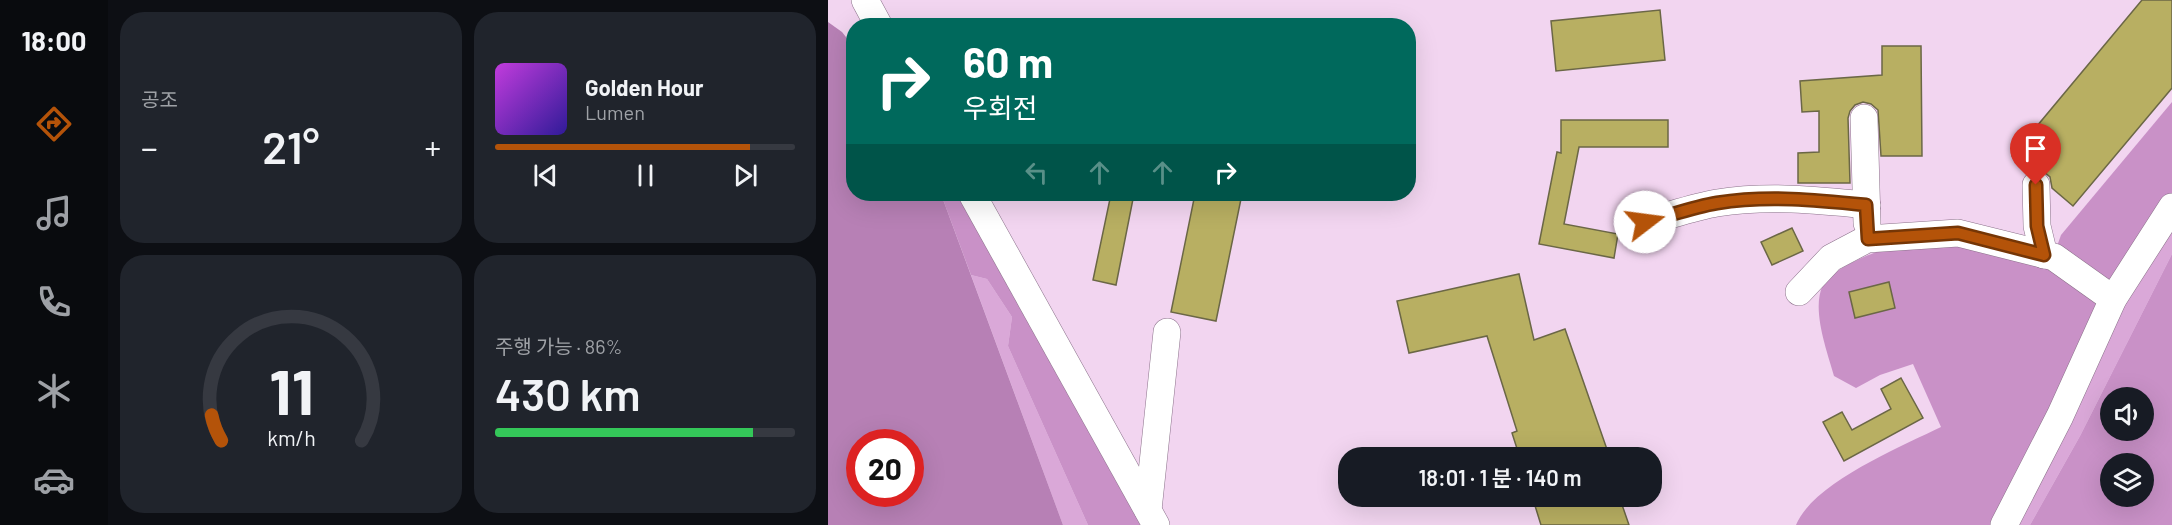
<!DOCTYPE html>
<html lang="ko">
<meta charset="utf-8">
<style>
:root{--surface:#171b24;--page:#20242c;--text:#f1f3f6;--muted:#9ea1a6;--line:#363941;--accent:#b45309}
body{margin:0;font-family:Barlow,"Noto Sans KR",sans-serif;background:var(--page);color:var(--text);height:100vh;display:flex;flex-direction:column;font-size:22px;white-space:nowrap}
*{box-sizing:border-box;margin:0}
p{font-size:20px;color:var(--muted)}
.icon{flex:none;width:33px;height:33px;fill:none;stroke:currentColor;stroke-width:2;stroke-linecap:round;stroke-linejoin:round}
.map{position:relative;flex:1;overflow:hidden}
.side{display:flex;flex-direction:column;gap:12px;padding:12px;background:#0d0f14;width:720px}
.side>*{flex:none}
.top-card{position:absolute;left:18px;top:18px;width:570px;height:183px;border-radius:24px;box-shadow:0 6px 24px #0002;background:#00695c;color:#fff;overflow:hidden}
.buttons{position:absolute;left:1272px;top:387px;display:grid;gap:12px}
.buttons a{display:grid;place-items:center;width:54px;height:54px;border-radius:50%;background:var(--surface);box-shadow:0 6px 24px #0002;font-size:30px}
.speed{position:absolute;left:18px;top:429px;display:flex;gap:12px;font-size:30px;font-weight:700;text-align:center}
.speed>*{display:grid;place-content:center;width:78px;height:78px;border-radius:50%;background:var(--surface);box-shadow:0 6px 24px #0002;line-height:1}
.speed .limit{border:9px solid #d22;background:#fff;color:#111}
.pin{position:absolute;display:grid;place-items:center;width:51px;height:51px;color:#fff;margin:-62px -26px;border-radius:50% 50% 50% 0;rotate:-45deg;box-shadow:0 0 6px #0007}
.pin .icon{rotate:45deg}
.me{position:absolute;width:66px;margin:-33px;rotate:75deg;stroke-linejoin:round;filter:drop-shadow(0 0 4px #0008)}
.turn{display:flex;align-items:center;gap:21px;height:126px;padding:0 18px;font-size:27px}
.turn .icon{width:78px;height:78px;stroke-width:2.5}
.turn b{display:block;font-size:42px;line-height:51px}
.lanes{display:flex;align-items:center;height:57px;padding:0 18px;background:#0003;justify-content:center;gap:30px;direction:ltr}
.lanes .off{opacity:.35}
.big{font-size:45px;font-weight:600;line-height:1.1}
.side .tile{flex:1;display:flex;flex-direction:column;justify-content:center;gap:9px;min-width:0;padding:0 21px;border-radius:24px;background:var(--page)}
.side .dial{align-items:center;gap:0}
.dial svg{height:156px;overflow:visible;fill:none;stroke:var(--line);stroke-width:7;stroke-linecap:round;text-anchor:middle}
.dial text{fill:var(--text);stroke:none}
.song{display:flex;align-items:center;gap:18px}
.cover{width:72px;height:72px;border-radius:9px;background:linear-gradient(135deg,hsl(290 70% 55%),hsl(250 70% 35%))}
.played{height:6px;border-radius:3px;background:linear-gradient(90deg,var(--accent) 85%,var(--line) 85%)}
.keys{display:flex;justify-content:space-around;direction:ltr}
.heat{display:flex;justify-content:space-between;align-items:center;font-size:33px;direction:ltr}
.charge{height:9px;border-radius:4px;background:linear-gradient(90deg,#34c759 86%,var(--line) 0)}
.side .tiles{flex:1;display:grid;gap:12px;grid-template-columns:repeat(2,1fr)}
.trip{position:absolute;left:510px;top:447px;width:324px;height:60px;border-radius:24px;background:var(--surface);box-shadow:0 6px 24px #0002;font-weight:600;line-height:60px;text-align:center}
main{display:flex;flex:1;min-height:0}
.menu{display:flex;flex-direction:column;width:108px;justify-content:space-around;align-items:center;background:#090b0e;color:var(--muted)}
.menu .icon{width:42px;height:42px}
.menu .on{color:var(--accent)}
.menu b{font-size:27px;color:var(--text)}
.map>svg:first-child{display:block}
.green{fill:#daa8d8}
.forest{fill:#c991c7;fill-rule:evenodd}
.water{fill:#b780b5;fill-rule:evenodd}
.building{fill:#b8af62;stroke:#6b6746;stroke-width:1.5}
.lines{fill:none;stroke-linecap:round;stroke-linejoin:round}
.minor-casing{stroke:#8b718a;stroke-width:28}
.minor{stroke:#fff;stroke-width:27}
.route-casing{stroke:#753606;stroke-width:15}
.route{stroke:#b45309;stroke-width:10}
</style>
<main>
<nav class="menu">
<b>18:00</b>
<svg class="icon on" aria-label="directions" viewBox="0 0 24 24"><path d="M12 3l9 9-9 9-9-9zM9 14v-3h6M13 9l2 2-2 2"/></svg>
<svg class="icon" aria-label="music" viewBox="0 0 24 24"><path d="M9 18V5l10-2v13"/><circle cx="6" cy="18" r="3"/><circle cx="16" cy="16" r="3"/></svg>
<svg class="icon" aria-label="phone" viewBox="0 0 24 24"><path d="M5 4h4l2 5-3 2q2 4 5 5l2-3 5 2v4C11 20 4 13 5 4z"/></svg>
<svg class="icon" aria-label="climate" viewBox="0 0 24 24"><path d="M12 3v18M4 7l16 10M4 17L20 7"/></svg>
<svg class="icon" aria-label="car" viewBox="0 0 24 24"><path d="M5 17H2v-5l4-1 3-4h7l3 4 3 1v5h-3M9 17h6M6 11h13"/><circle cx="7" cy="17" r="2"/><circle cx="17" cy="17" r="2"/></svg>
</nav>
<section class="side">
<div class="tiles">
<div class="tile"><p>공조</p>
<div class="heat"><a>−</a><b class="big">21°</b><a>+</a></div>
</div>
<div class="tile">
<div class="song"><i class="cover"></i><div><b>Golden Hour</b><p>Lumen</p></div></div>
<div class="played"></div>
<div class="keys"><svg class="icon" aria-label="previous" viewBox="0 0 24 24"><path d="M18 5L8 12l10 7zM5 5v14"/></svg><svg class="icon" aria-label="pause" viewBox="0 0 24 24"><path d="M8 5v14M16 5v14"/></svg><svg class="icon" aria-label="next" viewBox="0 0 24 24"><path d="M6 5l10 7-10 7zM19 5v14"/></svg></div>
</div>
<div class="tile dial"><svg viewBox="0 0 100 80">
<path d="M14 69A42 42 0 1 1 86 69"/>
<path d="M14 69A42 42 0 0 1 9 56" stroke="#b45309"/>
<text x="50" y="56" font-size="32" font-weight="700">11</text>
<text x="50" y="72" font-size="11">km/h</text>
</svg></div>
<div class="tile"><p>주행 가능 · 86%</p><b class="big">430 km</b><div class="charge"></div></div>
</div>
</section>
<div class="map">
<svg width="1344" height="525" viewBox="0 0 1344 525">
<rect width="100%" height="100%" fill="#f2d5f0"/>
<g class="green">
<path d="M 1344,223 L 1344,254 L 1252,436 L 1202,525 L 1186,525 L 1294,305 Z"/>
<path d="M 143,275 L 159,279 L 184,317 L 180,346 L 260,525 L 235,525 Z"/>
</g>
<g class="forest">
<path d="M 1344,102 L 1344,196 L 1282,283 L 1228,249 L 1233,235 Z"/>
<path d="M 113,194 L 128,194 L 143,208 L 314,525 L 260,525 L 180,346 L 184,317 L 159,279 L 143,275 Z"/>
<path d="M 1123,243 L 1214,264 L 1273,304 L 1165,525 L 968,525 C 985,483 1074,446 1113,427 L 1085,364 L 1052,375 L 1028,388 L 1006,376 C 999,351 983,309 995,285 C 1003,268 1058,246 1077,244 C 1092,242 1108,243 1123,243 Z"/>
<path d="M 1344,254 L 1344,525 L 1202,525 L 1252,436 ZM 1282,398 L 1316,398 L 1316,430 L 1282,430 ZM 1282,464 L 1316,464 L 1316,496 L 1282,496 Z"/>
</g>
<path class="water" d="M 0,22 L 14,32 L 25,46 L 26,194 L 113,194 L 235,525 L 0,525 ZM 32,442 L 82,442 L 82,494 L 32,494 Z"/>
<g class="building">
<path d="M 1314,0 L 1344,0 L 1344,88 L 1245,206 L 1224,188 L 1222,177 L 1216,172 L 1202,171 L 1184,156 Z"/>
<path d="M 832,10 L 837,60 L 728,71 L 723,21 Z"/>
<path d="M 1054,46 L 1093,46 L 1094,156 L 1053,156 L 1050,110 L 1043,104 L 1035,102 L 1027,105 L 1022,111 L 1020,118 L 1022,183 L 970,183 L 970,153 L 991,152 L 991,111 L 974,112 L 972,81 L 1054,75 Z"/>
<path d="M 733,120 L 840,120 L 840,147 L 751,147 L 736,224 L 790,234 L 786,258 L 711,244 L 729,152 L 733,153 Z"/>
<path d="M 283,194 L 306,194 L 288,285 L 265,280 Z"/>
<path d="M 367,194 L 414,194 L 388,321 L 343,312 Z"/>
<path d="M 964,228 L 975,251 L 944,265 L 933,242 Z"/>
<path d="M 691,274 L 706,340 L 737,329 L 782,458 L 692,458 L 684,433 L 689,431 L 659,336 L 581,353 L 569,301 Z"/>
<path d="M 1061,282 L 1067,308 L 1027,318 L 1021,292 Z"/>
<path d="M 1073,378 L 1095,418 L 1016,461 L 995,422 L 1014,412 L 1024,430 L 1063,409 L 1053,389 Z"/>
<path d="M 704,496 L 791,496 L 801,525 L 713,525 Z"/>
</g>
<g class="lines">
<g class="minor-casing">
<g id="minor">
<path d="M 37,0 L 51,26"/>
<path d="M 1036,118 L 1039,223"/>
<path d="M 1208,185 L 1209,226 L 1216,255"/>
<path d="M 144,194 L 328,525"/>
<path d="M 817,222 C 841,216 865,207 889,203 C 939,195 989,200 1039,205"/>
<path d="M 971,292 L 1003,258 L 1039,239 L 1130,233 L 1226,257 L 1285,299"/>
<path d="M 320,510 L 339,332"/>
<path d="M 1176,525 L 1232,416 L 1285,299 L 1344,207"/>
</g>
</g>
<use href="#minor" class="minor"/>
</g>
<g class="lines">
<g class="route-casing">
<path id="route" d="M 817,222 C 841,216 865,207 889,203 C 939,195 989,200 1038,205 L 1040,239 L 1130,233 L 1216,255 L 1209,226 L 1208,185"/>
</g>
<use href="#route" class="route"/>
</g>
</svg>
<div class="buttons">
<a><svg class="icon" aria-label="sound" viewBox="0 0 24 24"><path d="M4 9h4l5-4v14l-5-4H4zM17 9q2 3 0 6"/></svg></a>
<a><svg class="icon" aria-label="layers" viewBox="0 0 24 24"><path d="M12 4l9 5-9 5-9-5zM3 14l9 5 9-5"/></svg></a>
</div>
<div class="speed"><div class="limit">20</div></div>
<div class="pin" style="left:1208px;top:185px;background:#d93025"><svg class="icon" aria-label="arrive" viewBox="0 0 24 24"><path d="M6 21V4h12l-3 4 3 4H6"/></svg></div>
<svg class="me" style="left:817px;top:222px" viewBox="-20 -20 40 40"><circle r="19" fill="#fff"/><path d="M0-13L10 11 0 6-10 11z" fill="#b45309"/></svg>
<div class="trip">18:01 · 1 분 · 140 m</div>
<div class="top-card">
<div class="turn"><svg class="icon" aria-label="right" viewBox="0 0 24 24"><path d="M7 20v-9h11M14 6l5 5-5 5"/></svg><div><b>60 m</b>우회전</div></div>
<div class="lanes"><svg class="icon off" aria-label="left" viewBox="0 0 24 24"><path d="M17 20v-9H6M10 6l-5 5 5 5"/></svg><svg class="icon off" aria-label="ahead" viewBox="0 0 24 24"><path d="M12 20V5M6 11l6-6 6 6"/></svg><svg class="icon off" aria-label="ahead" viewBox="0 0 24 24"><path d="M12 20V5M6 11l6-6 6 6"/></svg><svg class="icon" aria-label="right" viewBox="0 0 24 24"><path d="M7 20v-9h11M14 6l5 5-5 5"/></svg></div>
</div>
</div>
</main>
